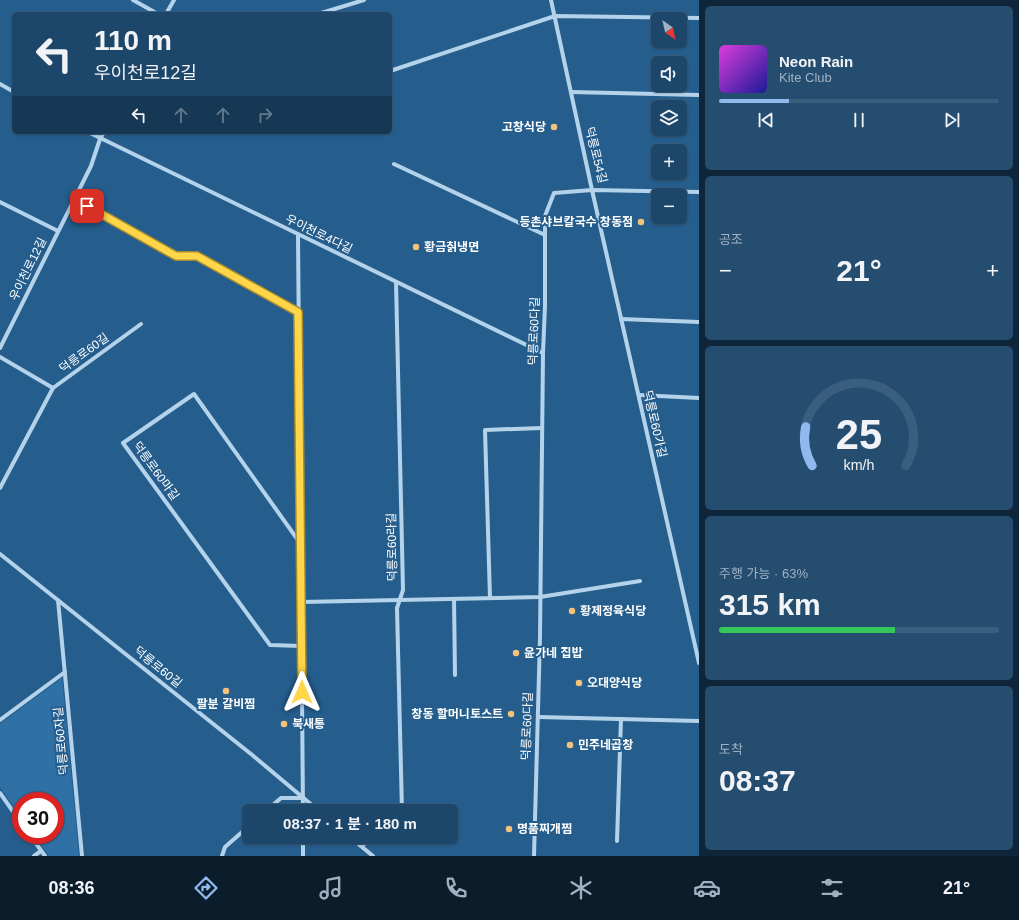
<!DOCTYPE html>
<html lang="ko">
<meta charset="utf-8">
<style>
:root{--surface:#1c466a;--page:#254d70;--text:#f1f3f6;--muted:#a0b1c1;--line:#3a5e7e;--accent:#90b9f0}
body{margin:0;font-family:Helvetica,"Noto Sans KR",sans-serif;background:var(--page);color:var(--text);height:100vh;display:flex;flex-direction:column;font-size:15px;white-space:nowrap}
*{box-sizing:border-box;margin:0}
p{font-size:13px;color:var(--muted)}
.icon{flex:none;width:22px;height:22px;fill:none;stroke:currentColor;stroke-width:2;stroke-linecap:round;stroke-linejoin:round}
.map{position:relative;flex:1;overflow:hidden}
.details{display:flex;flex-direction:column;gap:6px;padding:6px;background:#0f263a;width:320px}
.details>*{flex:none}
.banner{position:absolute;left:12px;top:12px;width:380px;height:122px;border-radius:6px;box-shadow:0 1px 3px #0004,0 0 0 1px var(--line);background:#1c466a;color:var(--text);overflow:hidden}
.needle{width:26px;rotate:146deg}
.fabs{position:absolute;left:651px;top:12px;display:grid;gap:8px}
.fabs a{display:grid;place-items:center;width:36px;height:36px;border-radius:6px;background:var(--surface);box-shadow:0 1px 3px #0004,0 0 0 1px var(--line);font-size:20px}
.speed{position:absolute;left:12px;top:792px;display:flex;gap:8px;font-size:20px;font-weight:700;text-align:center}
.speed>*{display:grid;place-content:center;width:52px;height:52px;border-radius:50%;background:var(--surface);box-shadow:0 1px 3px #0004,0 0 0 1px var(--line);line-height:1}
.speed .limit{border:6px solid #d22;background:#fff;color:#111}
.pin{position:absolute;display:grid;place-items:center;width:34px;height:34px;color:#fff;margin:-17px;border-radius:8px;box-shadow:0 2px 6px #0006}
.me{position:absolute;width:44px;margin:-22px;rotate:0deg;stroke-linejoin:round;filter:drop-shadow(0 0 3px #0008)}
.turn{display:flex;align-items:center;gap:14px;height:84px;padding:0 16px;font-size:18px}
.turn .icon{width:52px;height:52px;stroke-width:2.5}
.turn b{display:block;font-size:28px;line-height:34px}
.lanes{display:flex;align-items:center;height:38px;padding:0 16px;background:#0003;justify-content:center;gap:20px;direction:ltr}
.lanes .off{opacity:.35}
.big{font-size:30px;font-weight:700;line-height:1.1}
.details .widget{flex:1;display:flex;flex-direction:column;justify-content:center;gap:6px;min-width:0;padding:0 14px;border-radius:6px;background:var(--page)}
.details .dial{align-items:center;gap:0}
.dial svg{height:104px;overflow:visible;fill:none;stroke:var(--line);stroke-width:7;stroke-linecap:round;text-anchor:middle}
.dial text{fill:var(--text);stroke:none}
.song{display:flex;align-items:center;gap:12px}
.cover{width:48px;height:48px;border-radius:6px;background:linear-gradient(135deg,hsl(300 70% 55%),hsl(240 70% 35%))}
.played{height:4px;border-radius:2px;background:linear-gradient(90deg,var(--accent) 25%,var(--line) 25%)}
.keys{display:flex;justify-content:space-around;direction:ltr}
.heat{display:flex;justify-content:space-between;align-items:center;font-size:22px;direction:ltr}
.charge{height:6px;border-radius:3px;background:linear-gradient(90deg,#34c759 63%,var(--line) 0)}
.trip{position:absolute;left:242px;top:804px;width:216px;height:40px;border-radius:6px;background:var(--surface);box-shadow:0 1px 3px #0004,0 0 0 1px var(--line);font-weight:700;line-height:40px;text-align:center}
.tabs{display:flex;height:64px;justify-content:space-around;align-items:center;background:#0b1c2a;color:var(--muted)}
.tabs .icon{width:28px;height:28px}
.tabs .active{color:var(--accent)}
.tabs b{font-size:18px;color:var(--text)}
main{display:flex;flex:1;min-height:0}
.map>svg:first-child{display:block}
.green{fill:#2f71a5}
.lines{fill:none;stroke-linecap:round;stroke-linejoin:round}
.street{stroke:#b4d3eb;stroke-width:4}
.route-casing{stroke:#a68a30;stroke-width:10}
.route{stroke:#ffd54a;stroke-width:7}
.poi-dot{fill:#f4c379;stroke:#255e8d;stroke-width:1.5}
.labels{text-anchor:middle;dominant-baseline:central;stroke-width:4;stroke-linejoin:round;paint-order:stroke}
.poi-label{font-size:12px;font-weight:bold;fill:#fff;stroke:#255e8d;text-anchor:start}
.street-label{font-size:12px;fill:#fff;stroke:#255e8d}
</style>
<main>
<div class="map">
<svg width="699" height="856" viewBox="0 0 699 856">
<rect width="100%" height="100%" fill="#255e8d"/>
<path class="green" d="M 62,678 L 79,856 L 49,856 L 34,835 L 55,835 L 55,801 L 21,801 L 21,817 L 0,787 L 0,724 Z"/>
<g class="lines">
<g class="street">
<path d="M 133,0 L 158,14"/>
<path d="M 551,0 L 592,190 L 699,663"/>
<path d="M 166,14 L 174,0"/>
<path d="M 318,14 L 364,0"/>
<path d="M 390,71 L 555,16 L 699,18"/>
<path d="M 0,84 L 14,92"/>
<path d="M 571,92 L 699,95"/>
<path d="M 88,132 L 543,353"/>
<path d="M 394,164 L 545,235"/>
<path d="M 75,199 L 176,255 L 197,256 L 298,312"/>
<path d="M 0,202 L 58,231"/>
<path d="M 298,235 L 303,811"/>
<path d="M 396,282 L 403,590 L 397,608 L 402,811"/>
<path d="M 621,319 L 699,322"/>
<path d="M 0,348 L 91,166 L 100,139 L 104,132"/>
<path d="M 0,357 L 53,388"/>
<path d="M 639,395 L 699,398"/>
<path d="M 0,488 L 53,388 L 141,324"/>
<path d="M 300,543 L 194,394 L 123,443 L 270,645 L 301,646"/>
<path d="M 0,554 L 251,754 L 319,811"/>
<path d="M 490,598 L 485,430 L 542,428"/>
<path d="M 454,599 L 455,675"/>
<path d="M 58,600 L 82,856"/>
<path d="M 301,602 L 540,597 L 640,581"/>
<path d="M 538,717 L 699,721"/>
<path d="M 0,720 L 65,672"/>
<path d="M 0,793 L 21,823"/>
<path d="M 266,811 L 281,798 L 302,798"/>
<path d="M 30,835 L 45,856"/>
<path d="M 350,837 L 373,856"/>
<path d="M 617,841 L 621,719"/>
<path d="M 361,846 L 376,837"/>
<path d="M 34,856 L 41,851"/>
<path d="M 222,856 L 225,847 L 249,826"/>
<path d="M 303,856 L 303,837"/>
<path d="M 534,856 L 540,637 L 543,353 L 545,306 L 545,216 L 554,193 L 592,190 L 699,192"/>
</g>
</g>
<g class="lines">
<g class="route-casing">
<path id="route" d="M 87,206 L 176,256 L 197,256 L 298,312 L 302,692"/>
</g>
<use href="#route" class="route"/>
</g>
<g class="poi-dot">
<circle cx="554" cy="127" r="4"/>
<circle cx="641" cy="222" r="4"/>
<circle cx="416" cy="247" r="4"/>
<circle cx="572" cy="611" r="4"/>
<circle cx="516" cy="653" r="4"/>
<circle cx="579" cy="683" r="4"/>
<circle cx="226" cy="691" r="4"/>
<circle cx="511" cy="714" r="4"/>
<circle cx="284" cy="724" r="4"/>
<circle cx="570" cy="745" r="4"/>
<circle cx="509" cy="829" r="4"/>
</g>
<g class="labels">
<g class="poi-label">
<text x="546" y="127" text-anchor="end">고창식당</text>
<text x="633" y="222" text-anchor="end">등촌샤브칼국수 창동점</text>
<text x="424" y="247">황금칡냉면</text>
<text x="580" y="611">황제정육식당</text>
<text x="524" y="653">윤가네 집밥</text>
<text x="587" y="683">오대양식당</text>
<text x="226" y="704" text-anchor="middle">팔분 갈비찜</text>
<text x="503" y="714" text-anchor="end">창동 할머니토스트</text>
<text x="292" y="724">북새통</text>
<text x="578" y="745">민주네곱창</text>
<text x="517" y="829">명품찌개찜</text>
</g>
<g class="street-label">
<text transform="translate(596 155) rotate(76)">덕릉로54길</text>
<text transform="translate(319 234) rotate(26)">우이천로4다길</text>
<text transform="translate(28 269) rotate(-64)">우이천로12길</text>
<text transform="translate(534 331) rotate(-88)">덕릉로60다길</text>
<text transform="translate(84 353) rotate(-36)">덕릉로60길</text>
<text transform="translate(655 424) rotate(77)">덕릉로60가길</text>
<text transform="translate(156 471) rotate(54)">덕릉로60마길</text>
<text transform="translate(392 547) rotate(-91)">덕릉로60라길</text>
<text transform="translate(158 667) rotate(39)">덕릉로60길</text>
<text transform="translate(527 726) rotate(-88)">덕릉로60다길</text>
<text transform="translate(61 741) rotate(-95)">덕릉로60자길</text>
</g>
</g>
</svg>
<div class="fabs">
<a><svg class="needle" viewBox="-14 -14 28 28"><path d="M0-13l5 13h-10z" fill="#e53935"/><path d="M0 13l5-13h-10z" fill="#a0b1c1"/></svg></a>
<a><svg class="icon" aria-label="sound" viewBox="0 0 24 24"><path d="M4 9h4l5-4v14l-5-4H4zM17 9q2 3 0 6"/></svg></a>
<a><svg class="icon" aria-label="layers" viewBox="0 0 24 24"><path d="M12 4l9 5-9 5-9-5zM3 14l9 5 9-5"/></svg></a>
<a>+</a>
<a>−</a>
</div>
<div class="speed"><div class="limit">30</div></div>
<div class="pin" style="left:87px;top:206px;background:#d93025"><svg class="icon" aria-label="arrive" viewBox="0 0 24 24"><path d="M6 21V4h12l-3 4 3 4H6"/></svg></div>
<svg class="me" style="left:302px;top:692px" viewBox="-20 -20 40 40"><path d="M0-17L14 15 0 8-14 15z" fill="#ffd54a" stroke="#fff" stroke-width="4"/></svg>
<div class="trip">08:37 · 1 분 · 180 m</div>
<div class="banner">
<div class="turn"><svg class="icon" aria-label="left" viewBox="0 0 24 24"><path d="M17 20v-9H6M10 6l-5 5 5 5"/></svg><div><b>110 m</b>우이천로12길</div></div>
<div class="lanes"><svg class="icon" aria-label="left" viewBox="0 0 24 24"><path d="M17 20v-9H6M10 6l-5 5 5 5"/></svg><svg class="icon off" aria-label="ahead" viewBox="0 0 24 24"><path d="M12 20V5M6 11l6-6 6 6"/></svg><svg class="icon off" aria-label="ahead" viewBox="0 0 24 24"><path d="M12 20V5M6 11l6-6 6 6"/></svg><svg class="icon off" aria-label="right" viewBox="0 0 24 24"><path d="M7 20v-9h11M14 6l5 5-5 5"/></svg></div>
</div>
</div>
<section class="details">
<div class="widget">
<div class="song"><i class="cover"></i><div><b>Neon Rain</b><p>Kite Club</p></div></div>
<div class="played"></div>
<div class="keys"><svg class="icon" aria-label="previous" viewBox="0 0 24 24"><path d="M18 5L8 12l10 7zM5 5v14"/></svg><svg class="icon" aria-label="pause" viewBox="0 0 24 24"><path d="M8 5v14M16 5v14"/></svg><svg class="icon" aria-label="next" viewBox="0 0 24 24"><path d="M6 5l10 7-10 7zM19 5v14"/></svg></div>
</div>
<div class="widget"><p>공조</p>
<div class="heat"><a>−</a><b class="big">21°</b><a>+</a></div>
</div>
<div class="widget dial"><svg viewBox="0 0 100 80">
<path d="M14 69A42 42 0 1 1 86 69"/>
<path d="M14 69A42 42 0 0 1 9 39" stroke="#90b9f0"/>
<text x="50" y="56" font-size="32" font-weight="700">25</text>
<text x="50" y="72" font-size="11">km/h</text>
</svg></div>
<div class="widget"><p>주행 가능 · 63%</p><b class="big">315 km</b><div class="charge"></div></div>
<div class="widget"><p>도착</p><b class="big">08:37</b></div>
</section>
</main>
<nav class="tabs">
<b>08:36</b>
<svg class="icon active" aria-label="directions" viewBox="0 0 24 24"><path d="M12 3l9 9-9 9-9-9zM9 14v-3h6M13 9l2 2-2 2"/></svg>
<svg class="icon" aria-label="music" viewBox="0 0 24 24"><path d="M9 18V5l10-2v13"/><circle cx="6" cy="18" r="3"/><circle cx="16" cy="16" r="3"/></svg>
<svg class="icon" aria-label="phone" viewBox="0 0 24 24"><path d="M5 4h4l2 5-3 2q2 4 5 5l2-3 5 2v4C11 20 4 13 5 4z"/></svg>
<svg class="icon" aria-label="climate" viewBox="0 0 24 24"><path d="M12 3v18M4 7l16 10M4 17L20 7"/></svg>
<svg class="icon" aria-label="car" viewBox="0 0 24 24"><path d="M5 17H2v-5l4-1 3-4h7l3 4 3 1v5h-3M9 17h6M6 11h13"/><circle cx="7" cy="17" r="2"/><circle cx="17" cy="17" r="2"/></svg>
<svg class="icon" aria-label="filters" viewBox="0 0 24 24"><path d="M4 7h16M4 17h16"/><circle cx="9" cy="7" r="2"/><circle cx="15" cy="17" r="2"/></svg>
<b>21°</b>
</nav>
